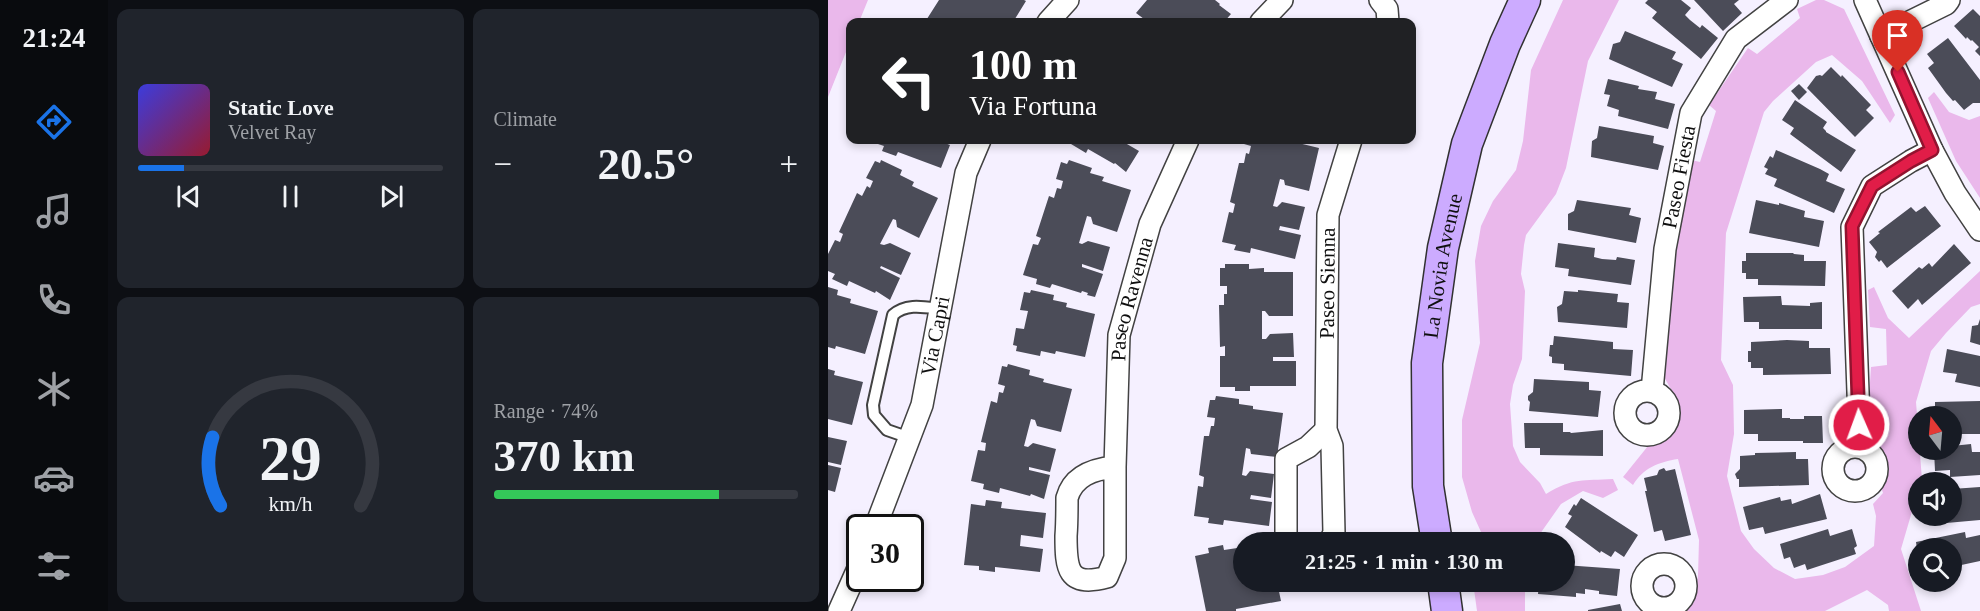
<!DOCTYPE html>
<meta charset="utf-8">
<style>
:root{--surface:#171b24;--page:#20242c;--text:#f1f3f6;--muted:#9ea1a6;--line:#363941;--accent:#1a73e8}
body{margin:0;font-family:Georgia,serif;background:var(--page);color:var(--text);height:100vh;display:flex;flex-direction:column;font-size:22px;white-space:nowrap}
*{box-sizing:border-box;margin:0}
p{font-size:20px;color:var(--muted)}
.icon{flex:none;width:33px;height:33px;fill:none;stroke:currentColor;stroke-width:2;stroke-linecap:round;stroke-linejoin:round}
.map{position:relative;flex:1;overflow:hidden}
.side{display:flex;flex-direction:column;gap:9px;padding:9px;background:#0d0f14;width:720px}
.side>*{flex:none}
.top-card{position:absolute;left:18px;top:18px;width:570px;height:126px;border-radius:12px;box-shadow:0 3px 9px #0003;background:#202124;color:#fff;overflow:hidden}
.needle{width:39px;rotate:344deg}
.controls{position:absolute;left:1080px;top:406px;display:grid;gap:12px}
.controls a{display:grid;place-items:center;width:54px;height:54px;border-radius:50%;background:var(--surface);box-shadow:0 3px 9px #0003;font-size:30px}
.speed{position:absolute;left:18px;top:514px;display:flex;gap:12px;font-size:30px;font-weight:700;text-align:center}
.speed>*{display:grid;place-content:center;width:78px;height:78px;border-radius:50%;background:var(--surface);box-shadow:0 3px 9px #0003;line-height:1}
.speed .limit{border:3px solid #111;border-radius:9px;background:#fff;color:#111}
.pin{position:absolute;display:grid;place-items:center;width:51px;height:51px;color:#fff;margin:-62px -26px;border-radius:50% 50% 50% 0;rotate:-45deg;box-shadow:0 0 6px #0007}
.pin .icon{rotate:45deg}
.me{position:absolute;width:66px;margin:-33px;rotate:358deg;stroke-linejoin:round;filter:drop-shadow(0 0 4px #0008)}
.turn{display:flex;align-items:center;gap:21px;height:126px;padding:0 24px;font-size:27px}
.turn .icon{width:78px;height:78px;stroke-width:2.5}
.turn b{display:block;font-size:42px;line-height:51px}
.big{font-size:45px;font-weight:600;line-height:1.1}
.side .card{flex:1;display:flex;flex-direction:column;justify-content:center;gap:9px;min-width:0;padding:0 21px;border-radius:12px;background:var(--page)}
.side .dial{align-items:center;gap:0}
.dial svg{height:156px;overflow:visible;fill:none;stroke:var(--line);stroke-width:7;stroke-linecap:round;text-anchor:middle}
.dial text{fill:var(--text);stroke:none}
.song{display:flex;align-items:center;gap:18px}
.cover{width:72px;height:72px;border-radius:9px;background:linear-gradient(135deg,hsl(240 70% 55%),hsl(350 70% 35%))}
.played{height:6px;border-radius:3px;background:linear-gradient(90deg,var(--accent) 15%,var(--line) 15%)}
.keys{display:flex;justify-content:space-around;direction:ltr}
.heat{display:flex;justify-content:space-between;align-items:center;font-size:33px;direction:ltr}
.charge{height:9px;border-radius:4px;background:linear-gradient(90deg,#34c759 74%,var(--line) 0)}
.side .tiles{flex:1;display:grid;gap:9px;grid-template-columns:repeat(2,1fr)}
.trip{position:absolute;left:405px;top:532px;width:342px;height:60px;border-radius:30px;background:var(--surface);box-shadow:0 3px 9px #0003;font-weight:600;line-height:60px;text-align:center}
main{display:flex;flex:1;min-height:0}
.dock{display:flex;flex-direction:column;width:108px;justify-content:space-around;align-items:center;background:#090b0e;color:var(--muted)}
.dock .icon{width:42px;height:42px}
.dock .current{color:var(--accent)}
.dock b{font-size:27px;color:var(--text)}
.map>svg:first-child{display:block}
.green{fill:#eab8eb}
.building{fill:#4b4c58}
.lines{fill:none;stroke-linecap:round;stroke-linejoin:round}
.service-casing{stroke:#424242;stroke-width:14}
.minor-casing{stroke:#424242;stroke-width:24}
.secondary-casing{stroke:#313131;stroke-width:33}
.service{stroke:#fff;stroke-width:10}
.minor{stroke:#fff;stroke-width:21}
.secondary{stroke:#ccabff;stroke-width:30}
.route-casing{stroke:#92132f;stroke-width:15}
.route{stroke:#e11d48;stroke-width:10}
.labels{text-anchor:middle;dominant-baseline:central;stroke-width:6;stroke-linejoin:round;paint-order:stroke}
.street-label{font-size:21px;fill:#0f0f0f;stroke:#fff}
</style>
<main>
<nav class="dock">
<b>21:24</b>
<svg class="icon current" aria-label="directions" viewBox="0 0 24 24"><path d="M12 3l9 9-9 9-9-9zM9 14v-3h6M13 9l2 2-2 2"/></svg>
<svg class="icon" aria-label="music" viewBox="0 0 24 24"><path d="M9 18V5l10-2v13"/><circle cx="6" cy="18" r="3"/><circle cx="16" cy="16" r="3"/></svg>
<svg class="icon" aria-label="phone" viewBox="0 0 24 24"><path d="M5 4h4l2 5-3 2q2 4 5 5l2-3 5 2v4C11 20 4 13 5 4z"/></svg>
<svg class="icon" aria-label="climate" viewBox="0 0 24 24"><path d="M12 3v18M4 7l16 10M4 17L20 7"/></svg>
<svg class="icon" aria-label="car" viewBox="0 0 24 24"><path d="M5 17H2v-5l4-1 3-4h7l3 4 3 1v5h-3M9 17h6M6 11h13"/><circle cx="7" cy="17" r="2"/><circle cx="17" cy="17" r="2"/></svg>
<svg class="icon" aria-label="filters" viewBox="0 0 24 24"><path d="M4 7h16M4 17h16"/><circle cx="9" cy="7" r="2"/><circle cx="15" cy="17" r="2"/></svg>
</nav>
<section class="side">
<div class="tiles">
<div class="card">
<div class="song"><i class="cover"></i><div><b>Static Love</b><p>Velvet Ray</p></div></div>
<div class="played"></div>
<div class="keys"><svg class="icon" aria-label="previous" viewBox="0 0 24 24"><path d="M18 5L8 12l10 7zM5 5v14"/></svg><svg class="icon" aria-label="pause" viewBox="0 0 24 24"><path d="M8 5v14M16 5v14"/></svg><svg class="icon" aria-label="next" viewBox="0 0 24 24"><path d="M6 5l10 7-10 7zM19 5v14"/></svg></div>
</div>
<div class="card"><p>Climate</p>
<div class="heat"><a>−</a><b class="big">20.5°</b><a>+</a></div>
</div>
<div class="card dial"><svg viewBox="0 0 100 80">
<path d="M14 69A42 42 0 1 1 86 69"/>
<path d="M14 69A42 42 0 0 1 10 34" stroke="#1a73e8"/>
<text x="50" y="56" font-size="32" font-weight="700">29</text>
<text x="50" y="72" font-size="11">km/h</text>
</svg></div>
<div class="card"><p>Range · 74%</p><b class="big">370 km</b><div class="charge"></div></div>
</div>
</section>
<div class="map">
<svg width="1152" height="611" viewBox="0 0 1152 611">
<rect width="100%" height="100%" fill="#f5f0ff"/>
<g class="green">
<path d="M 0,0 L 40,0 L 31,22 L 22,22 L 22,42 L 0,97 Z"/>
<path d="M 735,0 L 791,0 L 760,61 L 738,168 L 728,194 L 698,235 L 696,245 L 693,274 L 697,291 L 694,359 L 685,385 L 682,404 L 685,446 L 692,462 L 712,483 L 718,494 C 746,477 755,481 785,479 L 790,490 L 775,498 L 755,491 L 733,504 L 714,531 L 708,543 L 650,543 L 653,532 L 644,512 L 634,477 L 634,420 L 652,343 L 647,261 L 653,226 L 665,201 L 688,170 L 695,141 L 703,70 Z"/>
<path d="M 988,0 L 996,0 L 1016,9 L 1067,115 L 1062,123 L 1034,81 L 1004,55 L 988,62 L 945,101 L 936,112 L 898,233 L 893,360 L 905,385 L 906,434 L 899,476 L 913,531 L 926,549 L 946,568 L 967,579 L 995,575 L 1017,567 L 1046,546 L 1048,516 L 1045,504 L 1055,493 L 1054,490 L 1061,469 L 1049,441 L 1039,429 L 1043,367 L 1059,365 L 1058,329 L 1042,327 L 1040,290 L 1046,287 L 1060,318 L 1081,338 L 1152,271 L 1152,304 L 1143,307 L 1118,333 L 1103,351 L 1088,402 L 1094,480 L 1093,483 L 1090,483 L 1090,491 L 1073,549 L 1093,611 L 1061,611 L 1060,605 L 1039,590 L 997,611 L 858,611 L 866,602 L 870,576 L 871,540 L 850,459 C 831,462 815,468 805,485 L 795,477 L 820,446 L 839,439 C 842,432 848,425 850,417 C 855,402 839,386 834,372 L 846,251 L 863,160 L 872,162 L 888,111 L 881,105 L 920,48 L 929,54 L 972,18 L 969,9 Z"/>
<path d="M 1106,92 L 1121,112 L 1141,120 L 1152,116 L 1152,198 L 1128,161 L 1100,98 Z"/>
<path d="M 645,582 L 697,582 L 697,611 L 649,611 Z"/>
</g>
<g class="building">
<path d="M 111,0 L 196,0 L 198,1 L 185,22 L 152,22 L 154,20 L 151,18 L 148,22 L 97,22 Z"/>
<path d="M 319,0 L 387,0 L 392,4 L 391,5 L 403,14 L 396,22 L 376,22 L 372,20 L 370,22 L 320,22 L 308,13 Z"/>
<path d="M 820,0 L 853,0 L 863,8 L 857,15 L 862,20 L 872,28 L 874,25 L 890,38 L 873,59 L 824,18 L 829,12 L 817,3 Z"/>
<path d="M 866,0 L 911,0 L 906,4 L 914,13 L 895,31 Z"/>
<path d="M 1145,9 L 1152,16 L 1152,56 L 1147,51 L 1151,47 L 1144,40 L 1143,41 L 1139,37 L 1138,39 L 1126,26 Z"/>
<path d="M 797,31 L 848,52 L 844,59 L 855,64 L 844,87 L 781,59 L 785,44 L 792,42 Z"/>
<path d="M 1120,38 L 1152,80 L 1152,103 L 1145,103 L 1136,110 L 1127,100 L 1125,101 L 1118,93 L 1100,68 L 1106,63 L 1099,54 Z"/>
<path d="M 1003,67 L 1013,77 L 1014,75 L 1043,105 L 1038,110 L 1046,118 L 1027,137 L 979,88 L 988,76 L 992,75 L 994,76 Z"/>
<path d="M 780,79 L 811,86 L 810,89 L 829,92 L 827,99 L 847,104 L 840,129 L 790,116 L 791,110 L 779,106 L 782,95 L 776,94 Z"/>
<path d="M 971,84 L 979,92 L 971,100 L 963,91 Z"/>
<path d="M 967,100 L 999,122 L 995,128 L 998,131 L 998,132 L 1028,150 L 1013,172 L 962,134 L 966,128 L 954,120 Z"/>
<path d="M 771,126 L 826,136 L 825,143 L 836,146 L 830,170 L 763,157 L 764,141 L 769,138 Z"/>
<path d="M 38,140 L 109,140 L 122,145 L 113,168 L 70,152 L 68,156 L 54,151 L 56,146 Z"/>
<path d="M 246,140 L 292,140 L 311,151 L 298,172 L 287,163 L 286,164 L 260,149 L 258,153 L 243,144 Z"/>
<path d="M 417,140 L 462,140 L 462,141 L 491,148 L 481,191 L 457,185 L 456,180 L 452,179 L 445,206 L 449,207 L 454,202 L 477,207 L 471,230 L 452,226 L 451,230 L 473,235 L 467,259 L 423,248 L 422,253 L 406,250 L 408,245 L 394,242 L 401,212 L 405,213 L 407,204 L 402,202 L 411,163 L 416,163 L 418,153 L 421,154 L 423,146 L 416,144 Z"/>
<path d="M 948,150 L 992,169 L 1001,174 L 998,181 L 1017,189 L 1006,213 L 946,186 L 949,179 L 937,174 L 940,169 L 936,167 L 942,156 L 945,158 Z"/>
<path d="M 53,160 L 74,170 L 72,175 L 86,182 L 84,186 L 110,198 L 91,238 L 69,227 L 68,220 L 65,219 L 52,244 L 56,245 L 62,243 L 83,253 L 73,275 L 53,266 L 52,268 L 72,278 L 62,300 L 48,291 L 47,293 L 21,281 L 19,286 L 4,279 L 7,274 L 0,271 L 0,254 L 7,240 L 12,242 L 15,234 L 11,232 L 29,193 L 34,196 L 39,186 L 42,188 L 45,181 L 38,178 L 47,161 L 52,163 Z"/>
<path d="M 241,160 L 264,168 L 262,173 L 276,177 L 274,181 L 303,190 L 289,232 L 265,224 L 263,217 L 259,216 L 251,243 L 254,244 L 260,241 L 282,247 L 275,271 L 254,264 L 254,267 L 275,274 L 267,297 L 259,295 L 260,293 L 254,291 L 253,293 L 224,284 L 222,288 L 208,284 L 209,279 L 195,275 L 205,244 L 210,245 L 213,238 L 208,236 L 221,196 L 226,198 L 229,188 L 233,189 L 235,181 L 228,179 L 233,162 L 239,164 Z"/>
<path d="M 749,200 L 803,208 L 801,215 L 813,218 L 808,243 L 740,230 L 740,214 L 746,211 Z"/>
<path d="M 928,200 L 951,205 L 951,203 L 977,211 L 976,217 L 996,221 L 991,247 L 921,233 Z"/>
<path d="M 1097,206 L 1113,226 L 1059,268 L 1053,260 L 1051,262 L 1047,257 L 1049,252 L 1041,242 L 1052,233 L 1050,232 L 1083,207 L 1088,212 Z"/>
<path d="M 730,243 L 767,248 L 766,257 L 774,259 L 788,260 L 789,257 L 807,260 L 803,285 L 740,276 L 741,269 L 727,267 Z"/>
<path d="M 1126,244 L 1143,263 L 1094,305 L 1090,299 L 1080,309 L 1064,291 L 1091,267 L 1094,269 L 1101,263 L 1104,267 Z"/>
<path d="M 918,253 L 965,253 L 966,254 L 976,255 L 976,261 L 998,261 L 997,286 L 930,285 L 930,279 L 918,279 L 918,273 L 914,273 L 914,261 L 918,261 Z"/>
<path d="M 397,264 L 421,264 L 421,269 L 436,268 L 436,272 L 465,272 L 465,316 L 441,316 L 437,311 L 434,311 L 434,339 L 438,339 L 442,334 L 465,333 L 466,357 L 445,357 L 445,361 L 468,361 L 468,386 L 422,386 L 422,391 L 407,391 L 407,387 L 392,387 L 392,356 L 397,356 L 397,346 L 392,347 L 391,305 L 396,305 L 396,294 L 399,294 L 399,286 L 392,286 L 392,268 L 397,268 Z"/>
<path d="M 0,287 L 10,290 L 9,295 L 23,299 L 22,303 L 50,311 L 37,354 L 8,346 L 7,349 L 0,347 Z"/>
<path d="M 203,290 L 226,295 L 225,300 L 239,303 L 238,307 L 267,314 L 257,357 L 228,351 L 227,354 L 213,351 L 212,356 L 188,351 L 189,346 L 185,345 L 188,328 L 196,329 L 200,311 L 192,310 L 196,292 L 202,293 Z"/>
<path d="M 750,290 L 790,294 L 789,302 L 801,303 L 799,328 L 730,322 L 729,307 L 734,304 L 736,291 L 750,292 Z"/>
<path d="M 953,296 L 954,305 L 982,306 L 982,303 L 994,302 L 994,329 L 931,329 L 931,322 L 916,322 L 915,297 Z"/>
<path d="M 1152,319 L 1152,345 L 1142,342 L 1144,326 L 1150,325 Z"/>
<path d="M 726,336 L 785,342 L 785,349 L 805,350 L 803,376 L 736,370 L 736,364 L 724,363 L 724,357 L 721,356 L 722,345 L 725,345 Z"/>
<path d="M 959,340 L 981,341 L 981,348 L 1002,348 L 1003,374 L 935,375 L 935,368 L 923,368 L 923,362 L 920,362 L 920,351 L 923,351 L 923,342 Z"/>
<path d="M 1119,349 L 1152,356 L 1152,387 L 1127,382 L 1129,374 L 1115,372 Z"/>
<path d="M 180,364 L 202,370 L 201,375 L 216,379 L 215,382 L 244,389 L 233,432 L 209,426 L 207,420 L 203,419 L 196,446 L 200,447 L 205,443 L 228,449 L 222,472 L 201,467 L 201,470 L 222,475 L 216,499 L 203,494 L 202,496 L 172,488 L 171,493 L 155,489 L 156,484 L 143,481 L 150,450 L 157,451 L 158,443 L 153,442 L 163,401 L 169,403 L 171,392 L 175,393 L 177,386 L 170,384 L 174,366 L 179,367 Z"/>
<path d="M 0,369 L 7,371 L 6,375 L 35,382 L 24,425 L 0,419 Z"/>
<path d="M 706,379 L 761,382 L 761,390 L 773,391 L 770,417 L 701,411 L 702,402 L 700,400 L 700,396 L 705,392 Z"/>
<path d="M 388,396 L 411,399 L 411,404 L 425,406 L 425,409 L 455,413 L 449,457 L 423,454 L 422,449 L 418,448 L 414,475 L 418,476 L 422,471 L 446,474 L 443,498 L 423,495 L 422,499 L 444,502 L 441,526 L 396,520 L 395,525 L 380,523 L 381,518 L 366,516 L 370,486 L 375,487 L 376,477 L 371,475 L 376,436 L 381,436 L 383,426 L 386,426 L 387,418 L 379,417 L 382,400 L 387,400 Z"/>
<path d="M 1152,401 L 1152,434 L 1124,434 L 1124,417 L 1104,417 L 1104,412 L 1107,411 L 1107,402 Z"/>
<path d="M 954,409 L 954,418 L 962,418 L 962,419 L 976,419 L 976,416 L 994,416 L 995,443 L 975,443 L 975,441 L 930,441 L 930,434 L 916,434 L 916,410 Z"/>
<path d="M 696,423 L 735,423 L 735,432 L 742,432 L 743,433 L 775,430 L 775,456 L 712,455 L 712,448 L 697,448 Z"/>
<path d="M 0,437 L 19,441 L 13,465 L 0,462 Z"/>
<path d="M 1143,444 L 1144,452 L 1152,452 L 1152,475 L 1122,477 L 1122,470 L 1107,471 L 1106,450 L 1124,450 L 1124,446 Z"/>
<path d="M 968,452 L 968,459 L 980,459 L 981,485 L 911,487 L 911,479 L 909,479 L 907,474 L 912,469 L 912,456 L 927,455 L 927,453 Z"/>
<path d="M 0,465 L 13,468 L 7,492 L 0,490 Z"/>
<path d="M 836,468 L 838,471 L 847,469 L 863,535 L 837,541 L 834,530 L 826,532 L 817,491 L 819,491 L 816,478 L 829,475 L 831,470 Z"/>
<path d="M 1152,487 L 1152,520 L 1107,524 L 1107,516 L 1124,516 L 1124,489 Z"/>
<path d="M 992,494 L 999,519 L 937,534 L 935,527 L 921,530 L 915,507 L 952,497 L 953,501 L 963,499 L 964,504 Z"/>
<path d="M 753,498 L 810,535 L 796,557 L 787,551 L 783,557 L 773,551 L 772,553 L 737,527 L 744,516 L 740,514 L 746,504 L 748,506 Z"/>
<path d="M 158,500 L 174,502 L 173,508 L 218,513 L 215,538 L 193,535 L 192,546 L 215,549 L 212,572 L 167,567 L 167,572 L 151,570 L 151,566 L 136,565 L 143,504 L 157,506 Z"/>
<path d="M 1000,529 L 1002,536 L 1024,529 L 1029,546 L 1026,548 L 1028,554 L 979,570 L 977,564 L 966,568 L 962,557 L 956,559 L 952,544 Z"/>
<path d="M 1137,532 L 1138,538 L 1152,535 L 1152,561 L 1124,567 L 1124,549 L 1089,549 L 1088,542 Z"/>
<path d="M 395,545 L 396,550 L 416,547 L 416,582 L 449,582 L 453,601 L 408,609 L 408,611 L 378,611 L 367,556 L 381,553 L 380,548 Z"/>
<path d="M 736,565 L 792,569 L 789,596 L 771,594 L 771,591 L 757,589 L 757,594 L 748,593 L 748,597 L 710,594 L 711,582 L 736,582 Z"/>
<path d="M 792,604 L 794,611 L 760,611 L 760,610 Z"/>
</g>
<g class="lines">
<g class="service-casing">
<path id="service" d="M 82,438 L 59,430 L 46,415 L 45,405 L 65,315 C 78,303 96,307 112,309"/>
</g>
<g class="minor-casing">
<g id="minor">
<path d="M 552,0 L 559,9 L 560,22"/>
<path d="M 1037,0 L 1104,150 L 1127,193 L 1152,230"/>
<path d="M 220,22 L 240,0"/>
<path d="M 433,22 L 454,0"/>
<path d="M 1053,36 L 1118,4 L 1121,0"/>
<path id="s1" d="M 824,391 L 837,249 L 863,113 L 908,39 L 959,0"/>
<circle cx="819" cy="413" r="22"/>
<path d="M 1032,447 L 1024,227 L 1044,186 L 1083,161 L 1104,150"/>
<circle cx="1027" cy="469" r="22"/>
<path id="s2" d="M 287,467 C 265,469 245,476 239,498 C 239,511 239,524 238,536 C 238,568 239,588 279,577 L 287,558 L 287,467 L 291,335 L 322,224 L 360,140"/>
<path id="s3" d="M 47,528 L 94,405 L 138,173 L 152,140"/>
<path d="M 462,543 L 458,539 L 458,459 L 480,447 L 498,430"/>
<path id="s4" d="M 501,543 L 506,533 L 504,446 L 498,430 L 500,215 L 523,140"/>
<circle cx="836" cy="586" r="22"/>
<path d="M 11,611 L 32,564"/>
</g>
</g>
<g class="secondary-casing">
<g id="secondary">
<path id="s5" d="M 609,543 L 600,486 L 599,363 L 615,248 L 639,144 L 677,44 L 697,0"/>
<path d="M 615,582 L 619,611"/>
</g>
</g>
<use href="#service" class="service"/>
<use href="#minor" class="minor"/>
<use href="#secondary" class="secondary"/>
</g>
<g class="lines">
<g class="route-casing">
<path id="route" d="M 1031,425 L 1024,226 L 1044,186 L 1083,161 L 1104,150 L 1070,72"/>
</g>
<use href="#route" class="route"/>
</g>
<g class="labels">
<g class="street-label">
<text stroke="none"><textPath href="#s1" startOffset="216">Paseo Fiesta</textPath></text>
<text stroke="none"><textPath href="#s5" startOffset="279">La Novia Avenue</textPath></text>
<text stroke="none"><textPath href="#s4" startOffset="262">Paseo Sienna</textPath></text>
<text stroke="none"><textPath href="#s2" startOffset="456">Paseo Ravenna</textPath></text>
<text stroke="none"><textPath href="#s3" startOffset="202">Via Capri</textPath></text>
</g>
</g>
</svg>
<div class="controls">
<a><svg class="needle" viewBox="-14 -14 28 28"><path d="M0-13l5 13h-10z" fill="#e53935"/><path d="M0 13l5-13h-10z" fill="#9ea1a6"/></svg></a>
<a><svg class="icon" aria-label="sound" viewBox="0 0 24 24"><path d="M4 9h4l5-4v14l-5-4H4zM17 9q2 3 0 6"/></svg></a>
<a><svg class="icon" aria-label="search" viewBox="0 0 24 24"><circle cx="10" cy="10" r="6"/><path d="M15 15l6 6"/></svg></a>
</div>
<div class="speed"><div class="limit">30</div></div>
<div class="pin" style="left:1070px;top:72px;background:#d93025"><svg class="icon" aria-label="arrive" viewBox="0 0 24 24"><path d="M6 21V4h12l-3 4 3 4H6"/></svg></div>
<svg class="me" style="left:1031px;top:425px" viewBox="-20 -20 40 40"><circle r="17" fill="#e11d48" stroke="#fff" stroke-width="3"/><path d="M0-11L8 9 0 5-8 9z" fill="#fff"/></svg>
<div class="trip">21:25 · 1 min · 130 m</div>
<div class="top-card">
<div class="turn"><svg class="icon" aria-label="left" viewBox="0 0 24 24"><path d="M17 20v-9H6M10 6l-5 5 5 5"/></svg><div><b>100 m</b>Via Fortuna</div></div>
</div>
</div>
</main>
